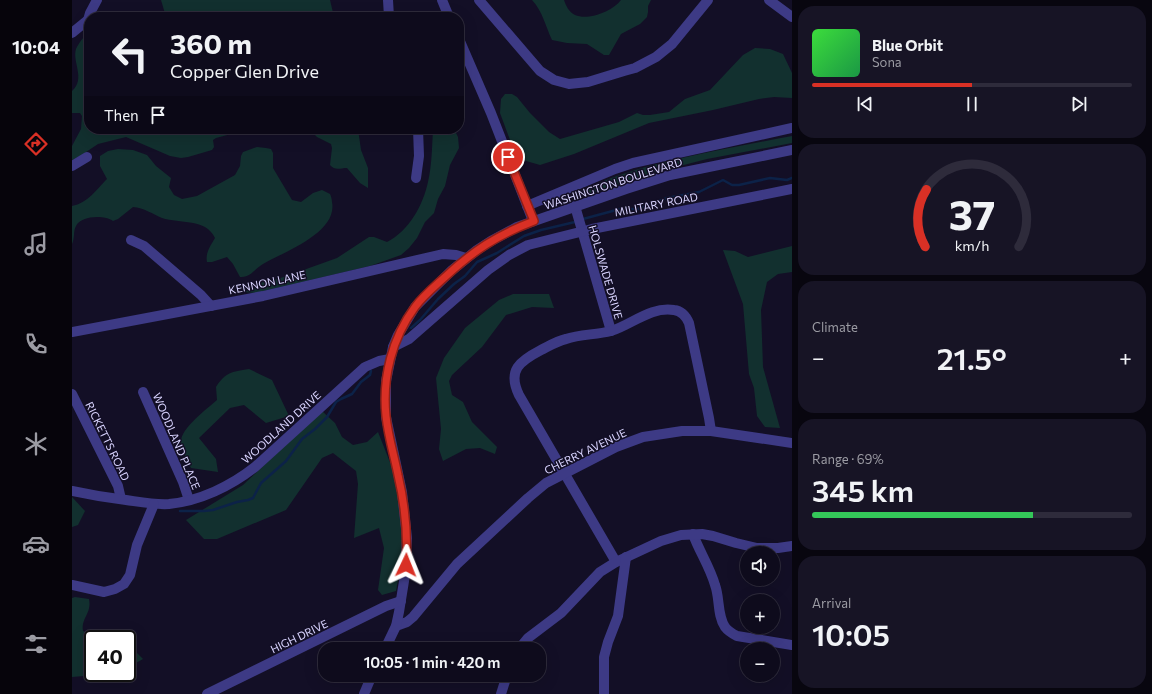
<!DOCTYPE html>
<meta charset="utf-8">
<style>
:root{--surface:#0e0b1c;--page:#171425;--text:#f1f3f6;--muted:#9b9ba3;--line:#2e2b3b;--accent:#d93025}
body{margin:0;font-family:Commissioner,sans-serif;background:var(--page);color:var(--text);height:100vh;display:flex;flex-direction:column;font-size:15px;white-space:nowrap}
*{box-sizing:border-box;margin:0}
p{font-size:13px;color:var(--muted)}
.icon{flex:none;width:22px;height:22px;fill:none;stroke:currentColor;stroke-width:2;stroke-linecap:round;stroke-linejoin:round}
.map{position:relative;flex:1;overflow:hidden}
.details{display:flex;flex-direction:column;gap:6px;padding:6px;background:#08060f;width:360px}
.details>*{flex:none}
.banner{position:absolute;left:12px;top:12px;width:380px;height:122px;border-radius:16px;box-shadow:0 4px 16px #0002,0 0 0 1px var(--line);background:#0e0b1c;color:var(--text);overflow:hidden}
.buttons{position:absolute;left:668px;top:546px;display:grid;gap:8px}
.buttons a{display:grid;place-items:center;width:40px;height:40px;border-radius:50%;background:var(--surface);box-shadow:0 4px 16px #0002,0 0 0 1px var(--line);font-size:20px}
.speed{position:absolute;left:12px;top:630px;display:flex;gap:8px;font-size:20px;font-weight:700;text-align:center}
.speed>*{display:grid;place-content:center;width:52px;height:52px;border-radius:50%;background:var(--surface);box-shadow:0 4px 16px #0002,0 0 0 1px var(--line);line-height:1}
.speed .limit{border:2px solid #111;border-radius:6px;background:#fff;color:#111}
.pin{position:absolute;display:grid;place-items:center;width:34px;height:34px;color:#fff;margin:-17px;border:2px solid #fff;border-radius:50%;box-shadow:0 1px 4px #0007}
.me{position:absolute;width:44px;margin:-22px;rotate:2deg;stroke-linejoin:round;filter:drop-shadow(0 0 3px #0008)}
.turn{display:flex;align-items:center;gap:14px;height:84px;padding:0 20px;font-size:18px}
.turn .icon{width:52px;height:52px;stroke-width:2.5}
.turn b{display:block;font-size:28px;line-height:34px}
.then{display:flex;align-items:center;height:38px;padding:0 20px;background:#0003;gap:8px;font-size:15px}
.big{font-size:30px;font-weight:600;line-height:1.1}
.details .card{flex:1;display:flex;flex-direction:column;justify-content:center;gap:6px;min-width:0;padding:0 14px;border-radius:16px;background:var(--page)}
.details .dial{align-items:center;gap:0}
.dial svg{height:104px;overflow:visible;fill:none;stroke:var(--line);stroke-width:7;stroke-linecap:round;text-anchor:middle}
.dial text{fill:var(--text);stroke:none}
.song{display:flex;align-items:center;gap:12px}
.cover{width:48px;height:48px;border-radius:6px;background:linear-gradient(135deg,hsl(120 70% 55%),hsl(140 70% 35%))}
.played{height:4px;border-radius:2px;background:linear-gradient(90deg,var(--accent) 50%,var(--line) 50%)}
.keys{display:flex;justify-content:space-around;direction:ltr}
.heat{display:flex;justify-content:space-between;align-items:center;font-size:22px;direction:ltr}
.charge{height:6px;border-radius:3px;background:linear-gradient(90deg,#34c759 69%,var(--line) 0)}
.trip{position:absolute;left:246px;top:642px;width:228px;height:40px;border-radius:16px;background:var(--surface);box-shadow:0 4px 16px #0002,0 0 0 1px var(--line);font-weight:600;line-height:40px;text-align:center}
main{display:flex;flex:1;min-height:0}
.tab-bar{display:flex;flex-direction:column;width:72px;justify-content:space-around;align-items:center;background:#06040b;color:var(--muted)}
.tab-bar .icon{width:28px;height:28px}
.tab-bar .selected{color:var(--accent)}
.tab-bar b{font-size:18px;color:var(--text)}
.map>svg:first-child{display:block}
.green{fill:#12302f}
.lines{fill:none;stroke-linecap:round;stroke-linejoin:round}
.stream{stroke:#0c2248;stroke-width:2.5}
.minor{stroke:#3d3a85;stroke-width:10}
.route-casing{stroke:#8d1f18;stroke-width:10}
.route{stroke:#d93025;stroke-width:7}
.labels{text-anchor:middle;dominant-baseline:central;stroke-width:3;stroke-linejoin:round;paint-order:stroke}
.street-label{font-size:11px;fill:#d9d4ff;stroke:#130f26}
</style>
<main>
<nav class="tab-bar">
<b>10:04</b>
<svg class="icon selected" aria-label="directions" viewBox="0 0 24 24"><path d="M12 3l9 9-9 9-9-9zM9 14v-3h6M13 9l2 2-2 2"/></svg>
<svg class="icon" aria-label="music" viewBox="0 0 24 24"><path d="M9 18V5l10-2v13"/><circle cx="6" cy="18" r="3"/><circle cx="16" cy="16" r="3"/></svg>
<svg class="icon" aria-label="phone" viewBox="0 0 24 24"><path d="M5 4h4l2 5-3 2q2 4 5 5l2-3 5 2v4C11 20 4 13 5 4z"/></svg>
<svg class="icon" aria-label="climate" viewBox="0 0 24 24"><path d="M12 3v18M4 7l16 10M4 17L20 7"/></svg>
<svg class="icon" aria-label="car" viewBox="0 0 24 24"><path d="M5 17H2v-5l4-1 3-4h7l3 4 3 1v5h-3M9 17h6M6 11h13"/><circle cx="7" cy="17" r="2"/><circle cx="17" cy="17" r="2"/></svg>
<svg class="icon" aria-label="filters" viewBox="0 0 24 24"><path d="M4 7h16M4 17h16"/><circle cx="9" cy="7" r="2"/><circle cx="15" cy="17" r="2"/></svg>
</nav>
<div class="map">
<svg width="720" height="694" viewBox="0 0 720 694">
<rect width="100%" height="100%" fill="#130f26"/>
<g class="green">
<path d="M 89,0 L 258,0 L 262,17 L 94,17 Z"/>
<path d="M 460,0 L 492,0 C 494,6 497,12 503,15 C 516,21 541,11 549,0 L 579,0 L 576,6 L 576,12 L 575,17 L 568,24 L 549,34 L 537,55 L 532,55 L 515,44 L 495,43 L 480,40 C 473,25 471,12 460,0 Z"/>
<path d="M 17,31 L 17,129 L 178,129 L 144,138 L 141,140 L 142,147 L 140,150 L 116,157 L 109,158 L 98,156 L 54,137 L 26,144 L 8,156 L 0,160 L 0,146 L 9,129 L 10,116 L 8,113 L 0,113 L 0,91 C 14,79 0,62 4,49 C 7,42 13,36 17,31 Z"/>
<path d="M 683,48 L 698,49 L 711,54 L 720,73 L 720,98 L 702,97 L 687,99 L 641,110 L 577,123 L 502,154 L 468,165 L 454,161 L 448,158 L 438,140 L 428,113 L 429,99 L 433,94 L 440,94 L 445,97 L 458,113 L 477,132 L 488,139 L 547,122 L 565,113 L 571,115 L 578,115 L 597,112 L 613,99 L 638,90 L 671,55 Z"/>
<path d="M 237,129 L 286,129 L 289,150 L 296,168 L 296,188 L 288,183 L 275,168 C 268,168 263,171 258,165 L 260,148 L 259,144 L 245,137 Z"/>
<path d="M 361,129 L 382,129 L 386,137 L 387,148 L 378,165 L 373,186 L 366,199 L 362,213 L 353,222 L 345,238 L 337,248 L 329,255 L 298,266 L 183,293 L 173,292 L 184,284 L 212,277 L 265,258 L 297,237 L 302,237 L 315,242 C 337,231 351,205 356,182 C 360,165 360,146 361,129 Z"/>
<path d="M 720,136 L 720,143 L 635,159 L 577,174 L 503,199 L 498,197 C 533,177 571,167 610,158 C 646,150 683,143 720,136 Z"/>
<path d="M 185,147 L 194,148 L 199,149 L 201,153 L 201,168 L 220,200 L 229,202 L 241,193 L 250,190 L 258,194 C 259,196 260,200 260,202 C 266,233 211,252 191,264 C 182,269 179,278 168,277 L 161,264 L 155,257 L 140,262 L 135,262 C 133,253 139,245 143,238 C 134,218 108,224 90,218 C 81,214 72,208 61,207 L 46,219 L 41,221 C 33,215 9,215 4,226 C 1,231 3,238 0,244 L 0,206 C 16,203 24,190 35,179 L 28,166 L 28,156 L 36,151 L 46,149 L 61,150 L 75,155 L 84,166 L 99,178 L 97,187 L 102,195 L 110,199 L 125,196 L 163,175 L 168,166 L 169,156 L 171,152 Z"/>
<path d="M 720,246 L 720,272 L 706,274 L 695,282 L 689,310 L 691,367 L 708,428 L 693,427 L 685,416 L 682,388 L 677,374 L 671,304 L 651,250 L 663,251 L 676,257 Z"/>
<path d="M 441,294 L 477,294 L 482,308 L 460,307 L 434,315 L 410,347 L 380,375 L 377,381 L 380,395 L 391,402 L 400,422 L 425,447 L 423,454 L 408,448 L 394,449 L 371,461 L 367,449 L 369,429 L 364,378 L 372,358 L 393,328 L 427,300 Z"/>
<path d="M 177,369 L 200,380 L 217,416 L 194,423 L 172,405 L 158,408 L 127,438 L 144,459 L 146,472 L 119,468 C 115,460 110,451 109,442 C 108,429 135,409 145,400 L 144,387 C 154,372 159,372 177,369 Z"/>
<path d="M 250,411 L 263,423 L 270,437 L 281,445 L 295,442 L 306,432 L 323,475 L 333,541 L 324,591 L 310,595 L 306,590 L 312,548 L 307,528 L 282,538 L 286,484 L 284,471 L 261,453 L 250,458 L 214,510 L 145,539 L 132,539 L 114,520 L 171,485 Z"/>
<path d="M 0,497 L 13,511 L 6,525 L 0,527 Z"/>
<path d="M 3,597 L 17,599 C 20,614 9,617 11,631 L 27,639 L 21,639 L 21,673 L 47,673 L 0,677 L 0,598 Z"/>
<path d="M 55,643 L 71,659 L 55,668 Z"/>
</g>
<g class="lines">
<g class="stream">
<path d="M 511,219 L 548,209 L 566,209 L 595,198 L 627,192 L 651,180 L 660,185 L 667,185 L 698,178 L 715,180 L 720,178"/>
<path d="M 339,328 L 348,320 L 366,299 L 382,284 L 393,276 L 405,262 L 425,253 L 452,236 L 469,230 L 503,222"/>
<path d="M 108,511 L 132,511 L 141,510 L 165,502 L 176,500 L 181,498 L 189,483 L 214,461 L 230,439 L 243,429 L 255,417 L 264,402 L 269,399 L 280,394 L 289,382 L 298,375 L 299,371"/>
</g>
<g class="minor">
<path d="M 316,0 L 317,17"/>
<path d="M 370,0 L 377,17"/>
<path d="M 407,0 L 468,71 L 482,80 L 497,84 L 516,82 L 552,71 L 563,68 L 584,57 L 600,44 L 636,0"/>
<path d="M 697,0 L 720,17"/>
<path d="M 16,20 L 18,13 L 25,0"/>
<path d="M 0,33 L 17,19"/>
<path d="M 387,39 L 419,113 L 461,221"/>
<path d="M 0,166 L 15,157"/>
<path d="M 344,178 L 347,156 L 346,129"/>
<path d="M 455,206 L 543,169 L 561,163 L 720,128"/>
<path d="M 503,206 L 539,331"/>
<path d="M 59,240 L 72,246 L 129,295 L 139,306"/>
<path d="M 0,332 L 191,296 L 371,254 L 384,255 L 394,258"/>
<path d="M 321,347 L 337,339 L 416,270 L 437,255 L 456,245 L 520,229 L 720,189"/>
<path d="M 71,392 L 111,482 L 117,500"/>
<path d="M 0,394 L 46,486 L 49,499"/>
<path d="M 0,491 C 18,495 36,498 54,500 C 68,502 83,505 97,504 C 128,501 159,486 183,467 L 293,367 L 307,361 L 318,359"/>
<path d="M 621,534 C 627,551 638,567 643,585 C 648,598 645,615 653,627 C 656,631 661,634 665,636 L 720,645"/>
<path d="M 544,562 L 447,395 C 435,370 448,361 469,350 C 477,346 485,341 494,339 C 508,334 524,335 539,331 C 559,325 579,306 602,310 C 610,311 614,316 617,323 L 637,418 L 639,431"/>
<path d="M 0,585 L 32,592 L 43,589 L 52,584 L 58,575 L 65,545 L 82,504"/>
<path d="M 324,626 L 335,622 L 341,617 L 385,564 L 456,498 L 474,483 L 544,447 L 571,437 L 610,431 L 639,431 L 720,443"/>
<path d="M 313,649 L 324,626 L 327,612 L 333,575 L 335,538 L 330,492 L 314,417 L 314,381 L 321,347 L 326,335 L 343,307 L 379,271 L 405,250 L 419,241 L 445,227 L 554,189 L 598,175 L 720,150"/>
<path d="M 447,649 L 456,638 L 489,613 L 528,572 L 544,562 L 589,541 L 609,535 L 630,534 L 641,536 L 664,543 L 685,548 L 706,548 L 720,546"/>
<path d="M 135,694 L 314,606 L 329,601"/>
<path d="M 292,694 L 300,675"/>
<path d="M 429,694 L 435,675"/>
<path d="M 532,694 L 532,657 L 536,642 L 546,616 L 554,557"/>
</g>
</g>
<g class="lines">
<g class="route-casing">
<path id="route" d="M 334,565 C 336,535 333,505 326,475 C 322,455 316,436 314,416 C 310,378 320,338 343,307 C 351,296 362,287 373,277 C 401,251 425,235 462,221 L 436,157"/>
</g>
<use href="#route" class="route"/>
</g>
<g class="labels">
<g class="street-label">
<text transform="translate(541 183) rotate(-18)">WASHINGTON BOULEVARD</text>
<text transform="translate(584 204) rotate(-11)">MILITARY ROAD</text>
<text transform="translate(534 272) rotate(74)">HOLSWADE DRIVE</text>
<text transform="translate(195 282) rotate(-12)">KENNON LANE</text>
<text transform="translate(209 427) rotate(-42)">WOODLAND DRIVE</text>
<text transform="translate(36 441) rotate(64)">RICKETTS ROAD</text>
<text transform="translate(105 441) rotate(67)">WOODLAND PLACE</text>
<text transform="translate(513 451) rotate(-26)">CHERRY AVENUE</text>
<text transform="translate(227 636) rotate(-26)">HIGH DRIVE</text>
</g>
</g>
</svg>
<div class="buttons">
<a><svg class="icon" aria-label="sound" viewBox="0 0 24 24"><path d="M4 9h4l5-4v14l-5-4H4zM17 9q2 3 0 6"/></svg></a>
<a>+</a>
<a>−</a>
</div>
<div class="speed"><div class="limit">40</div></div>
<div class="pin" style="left:436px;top:157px;background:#d93025"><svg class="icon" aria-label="arrive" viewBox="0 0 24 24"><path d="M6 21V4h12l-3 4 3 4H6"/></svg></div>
<svg class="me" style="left:334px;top:565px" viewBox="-20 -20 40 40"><path d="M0-17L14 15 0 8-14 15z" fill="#d93025" stroke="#fff" stroke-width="4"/></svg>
<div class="trip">10:05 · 1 min · 420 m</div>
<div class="banner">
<div class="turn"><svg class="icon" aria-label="left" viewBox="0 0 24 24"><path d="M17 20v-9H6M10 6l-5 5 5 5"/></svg><div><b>360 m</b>Copper Glen Drive</div></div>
<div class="then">Then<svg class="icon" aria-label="arrive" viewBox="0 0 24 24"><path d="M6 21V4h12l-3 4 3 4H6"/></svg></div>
</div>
</div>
<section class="details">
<div class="card">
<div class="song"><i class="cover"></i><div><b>Blue Orbit</b><p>Sona</p></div></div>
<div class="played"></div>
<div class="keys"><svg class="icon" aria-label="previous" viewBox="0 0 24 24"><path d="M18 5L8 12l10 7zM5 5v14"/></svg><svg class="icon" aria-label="pause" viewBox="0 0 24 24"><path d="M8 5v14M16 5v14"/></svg><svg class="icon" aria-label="next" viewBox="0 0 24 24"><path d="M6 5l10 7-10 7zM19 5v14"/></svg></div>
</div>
<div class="card dial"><svg viewBox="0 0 100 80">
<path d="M14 69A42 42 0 1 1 86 69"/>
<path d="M14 69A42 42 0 0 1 15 25" stroke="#d93025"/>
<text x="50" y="56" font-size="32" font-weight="700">37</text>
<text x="50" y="72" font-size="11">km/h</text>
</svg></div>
<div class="card"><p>Climate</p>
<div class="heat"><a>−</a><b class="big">21.5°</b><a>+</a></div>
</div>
<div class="card"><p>Range · 69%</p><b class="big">345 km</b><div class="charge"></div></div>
<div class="card"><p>Arrival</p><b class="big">10:05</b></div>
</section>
</main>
